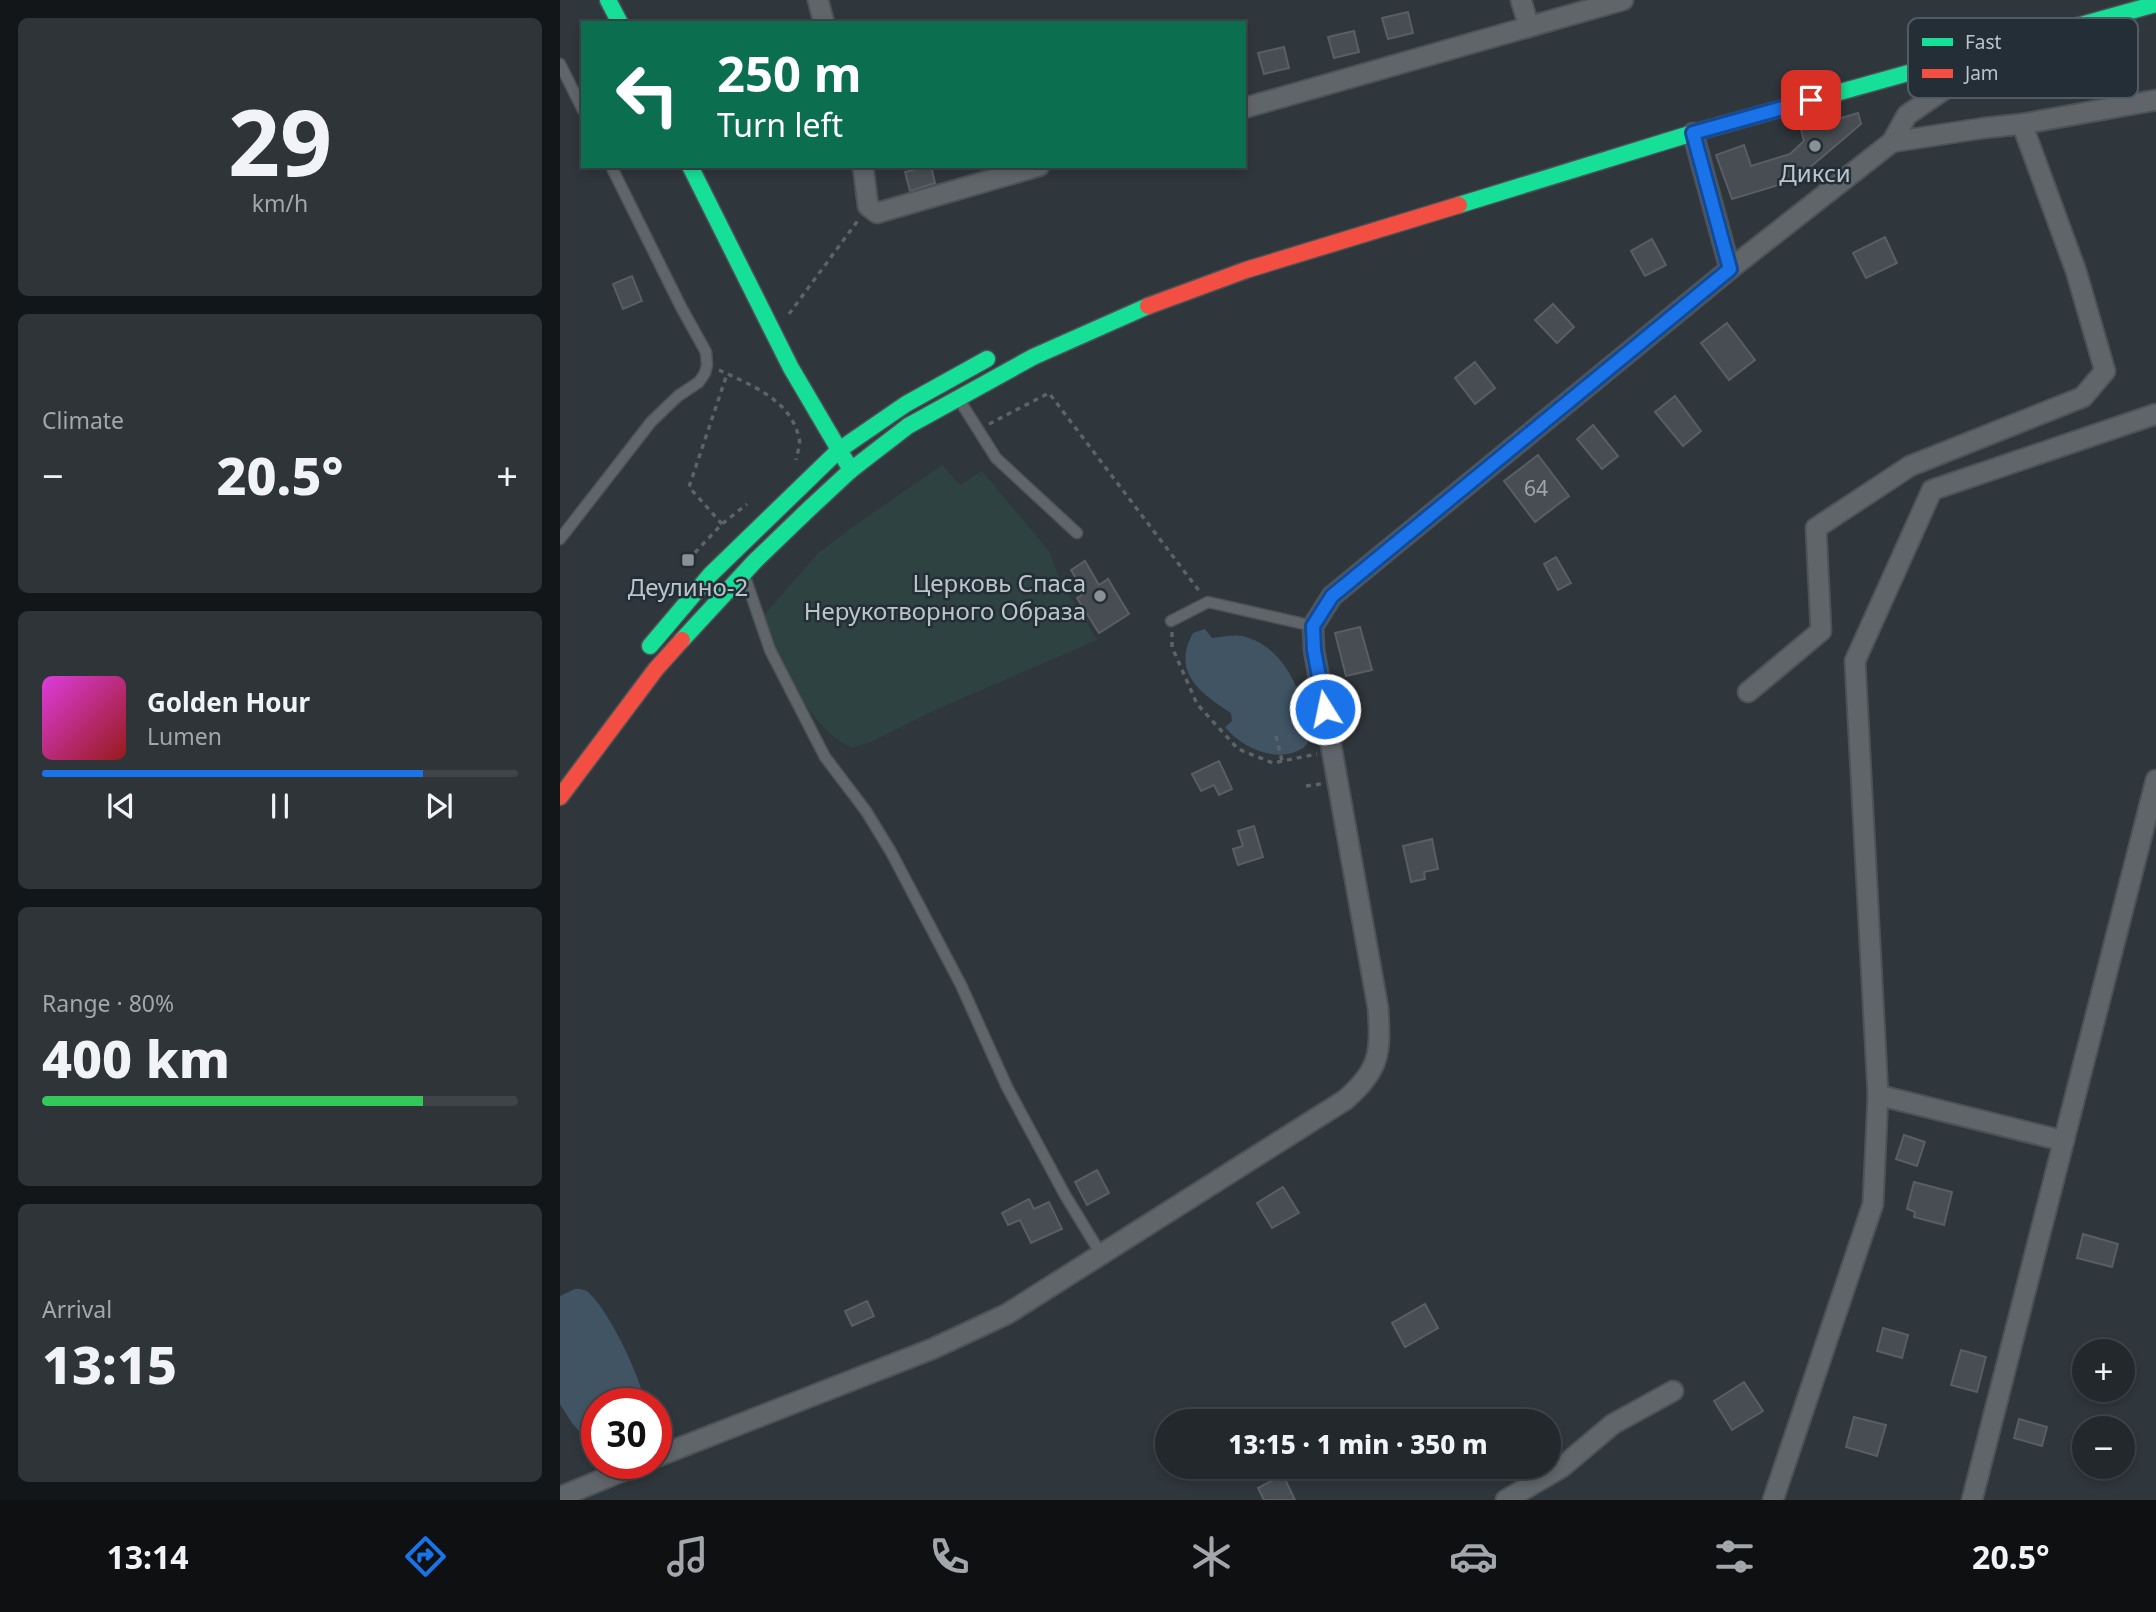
<!DOCTYPE html>
<meta charset="utf-8">
<style>
:root{--surface:#23282d;--page:#2f3439;--text:#f1f3f6;--muted:#a3a6aa;--line:#404449;--accent:#1a73e8}
body{margin:0;font-family:"Noto Sans",sans-serif;background:var(--page);color:var(--text);height:100vh;display:flex;flex-direction:column;font-size:26px;white-space:nowrap}
*{box-sizing:border-box;margin:0}
p{font-size:23px;color:var(--muted)}
.icon{flex:none;width:38px;height:38px;fill:none;stroke:currentColor;stroke-width:2;stroke-linecap:round;stroke-linejoin:round}
.map{position:relative;flex:1;overflow:hidden}
.side{display:flex;flex-direction:column;gap:18px;padding:18px;background:#131619;width:560px}
.side>*{flex:none}
.hud{position:absolute;left:21px;top:21px;width:665px;height:147px;border-radius:0px;box-shadow:0 4px 10px #0003,0 0 0 2px var(--line);background:#0b6e4f;color:#fff;overflow:hidden}
.buttons{position:absolute;left:1512px;top:1339px;display:grid;gap:14px}
.buttons a{display:grid;place-items:center;width:63px;height:63px;border-radius:50%;background:var(--surface);box-shadow:0 4px 10px #0003,0 0 0 2px var(--line);font-size:35px}
.speed{position:absolute;left:21px;top:1388px;display:flex;gap:14px;font-size:35px;font-weight:700;text-align:center}
.speed>*{display:grid;place-content:center;width:91px;height:91px;border-radius:50%;background:var(--surface);box-shadow:0 4px 10px #0003,0 0 0 2px var(--line);line-height:1}
.speed .limit{border:10px solid #d22;background:#fff;color:#111}
.pin{position:absolute;display:grid;place-items:center;width:60px;height:60px;color:#fff;margin:-30px;border-radius:14px;box-shadow:0 4px 10px #0006}
.me{position:absolute;width:77px;margin:-38px;rotate:350deg;stroke-linejoin:round;filter:drop-shadow(0 0 5px #0008)}
.turn{display:flex;align-items:center;gap:24px;height:147px;padding:0 21px;font-size:32px}
.turn .icon{width:91px;height:91px;stroke-width:2.5}
.turn b{display:block;font-size:49px;line-height:60px}
.big{font-size:52px;font-weight:800;line-height:1.1}
.side .card{flex:1;display:flex;flex-direction:column;justify-content:center;gap:10px;min-width:0;padding:0 24px;border-radius:10px;background:var(--page)}
.side .dial{align-items:center;gap:0}
.dial b{font-size:91px;line-height:1}
.song{display:flex;align-items:center;gap:21px}
.cover{width:84px;height:84px;border-radius:10px;background:linear-gradient(135deg,hsl(300 70% 55%),hsl(0 70% 35%))}
.played{height:7px;border-radius:4px;background:linear-gradient(90deg,var(--accent) 80%,var(--line) 80%)}
.keys{display:flex;justify-content:space-around;direction:ltr}
.heat{display:flex;justify-content:space-between;align-items:center;font-size:38px;direction:ltr}
.charge{height:10px;border-radius:5px;background:linear-gradient(90deg,#34c759 80%,var(--line) 0)}
.trip{position:absolute;left:595px;top:1409px;width:406px;height:70px;border-radius:35px;background:var(--surface);box-shadow:0 4px 10px #0003,0 0 0 2px var(--line);font-weight:800;line-height:70px;text-align:center}
.menu{display:flex;height:112px;justify-content:space-around;align-items:center;background:#0e1012;color:var(--muted)}
.menu .icon{width:49px;height:49px}
.menu .selected{color:var(--accent)}
.menu b{font-size:32px;color:var(--text)}
main{display:flex;flex:1;min-height:0}
.map>svg:first-child{display:block}
.green{fill:#2d4241}
.water{fill:#405464}
.building{fill:#474d52;stroke:#585e63;stroke-width:2}
.lines{fill:none;stroke-linecap:round;stroke-linejoin:round}
.lane-casing{stroke:#4d5256;stroke-width:13}
.street-casing{stroke:#4d5256;stroke-width:23}
.fast-casing{stroke:#4d5256;stroke-width:19}
.jam-casing{stroke:#4d5256;stroke-width:19}
.path{stroke:#5d6367;stroke-width:3.5;stroke-dasharray:5 5;stroke-linecap:butt}
.lane{stroke:#60656a;stroke-width:10}
.street{stroke:#60656a;stroke-width:19}
.fast{stroke:#16e098;stroke-width:16}
.jam{stroke:#f24e42;stroke-width:16}
.route-casing{stroke:#114b97;stroke-width:18}
.route{stroke:#1a73e8;stroke-width:12}
.poi-dot{fill:#8a9299;stroke:#232e36;stroke-width:2.5}
.labels{text-anchor:middle;dominant-baseline:central;stroke-width:5;stroke-linejoin:round;paint-order:stroke}
.number-label{font-size:21px;fill:#9ea6ad}
.poi-label{font-size:24px;fill:#bbc4cb;stroke:#232e36}
.key{fill:#232e36;stroke:#515b63;stroke-width:2}
.key-label{font-size:19px;fill:#bbc4cb}
</style>
<main>
<section class="side">
<div class="card dial"><b>29</b><p>km/h</p></div>
<div class="card"><p>Climate</p>
<div class="heat"><a>−</a><b class="big">20.5°</b><a>+</a></div>
</div>
<div class="card">
<div class="song"><i class="cover"></i><div><b>Golden Hour</b><p>Lumen</p></div></div>
<div class="played"></div>
<div class="keys"><svg class="icon" aria-label="previous" viewBox="0 0 24 24"><path d="M18 5L8 12l10 7zM5 5v14"/></svg><svg class="icon" aria-label="pause" viewBox="0 0 24 24"><path d="M8 5v14M16 5v14"/></svg><svg class="icon" aria-label="next" viewBox="0 0 24 24"><path d="M6 5l10 7-10 7zM19 5v14"/></svg></div>
</div>
<div class="card"><p>Range · 80%</p><b class="big">400 km</b><div class="charge"></div></div>
<div class="card"><p>Arrival</p><b class="big">13:15</b></div>
</section>
<div class="map">
<svg width="1596" height="1500" viewBox="0 0 1596 1500">
<rect width="100%" height="100%" fill="#2f363c"/>
<path class="green" d="M 382,465 L 400,485 L 422,471 L 490,552 L 498,576 L 537,640 L 373,711 L 311,742 L 292,748 C 248,727 230,675 207,634 L 203,625 L 205,614 L 258,553 L 294,526 Z"/>
<g class="water">
<path d="M 645,629 L 652,638 C 664,637 677,633 689,638 C 721,649 738,683 745,714 C 747,722 751,732 748,741 C 747,746 742,749 737,751 C 714,762 681,747 665,727 L 672,721 L 671,713 C 641,693 611,673 633,633 Z"/>
<path d="M 15,1289 C 21,1289 25,1289 30,1294 C 50,1313 80,1376 85,1403 L 37,1404 L 37,1447 L 31,1445 L 12,1423 L 0,1404 L 0,1296 Z"/>
</g>
<g class="building">
<path d="M 848,12 L 853,33 L 828,39 L 822,18 Z"/>
<path d="M 794,31 L 799,52 L 774,58 L 768,37 Z"/>
<path d="M 724,47 L 729,68 L 704,74 L 698,53 Z"/>
<path d="M 1298,113 L 1301,124 L 1235,180 L 1172,199 L 1156,155 L 1184,145 L 1191,166 L 1230,154 L 1244,141 L 1241,130 Z"/>
<path d="M 371,166 L 375,183 L 350,191 L 345,172 Z"/>
<path d="M 1325,237 L 1337,263 L 1306,278 L 1293,253 Z"/>
<path d="M 1092,239 L 1106,265 L 1085,276 L 1071,251 Z"/>
<path d="M 72,276 L 82,301 L 63,309 L 53,284 Z"/>
<path d="M 993,304 L 1014,327 L 997,343 L 975,320 Z"/>
<path d="M 1167,323 L 1195,360 L 1169,380 L 1141,343 Z"/>
<path d="M 915,362 L 935,388 L 915,404 L 895,378 Z"/>
<path d="M 1115,396 L 1141,431 L 1123,446 L 1095,412 Z"/>
<path d="M 1033,425 L 1058,456 L 1042,469 L 1017,439 Z"/>
<path d="M 978,455 L 1009,496 L 975,522 L 944,481 Z"/>
<path d="M 996,557 L 1011,583 L 998,590 L 984,564 Z"/>
<path d="M 525,561 L 539,585 L 548,579 L 569,614 L 539,633 L 517,598 L 525,593 L 511,570 Z"/>
<path d="M 800,627 L 812,670 L 786,676 L 775,633 Z"/>
<path d="M 659,761 L 672,789 L 659,795 L 654,785 L 641,791 L 632,774 Z"/>
<path d="M 694,826 L 703,857 L 678,865 L 673,849 L 683,846 L 678,831 Z"/>
<path d="M 872,839 L 878,869 L 864,872 L 865,879 L 851,882 L 843,846 Z"/>
<path d="M 1344,1135 L 1365,1142 L 1357,1166 L 1336,1159 Z"/>
<path d="M 537,1170 L 549,1193 L 527,1205 L 515,1182 Z"/>
<path d="M 1354,1182 L 1392,1192 L 1384,1225 L 1354,1217 L 1355,1212 L 1347,1209 Z"/>
<path d="M 723,1187 L 739,1213 L 712,1228 L 697,1203 Z"/>
<path d="M 469,1199 L 474,1209 L 489,1202 L 502,1229 L 471,1243 L 460,1220 L 448,1225 L 442,1213 Z"/>
<path d="M 1523,1234 L 1558,1244 L 1552,1267 L 1517,1258 Z"/>
<path d="M 307,1301 L 314,1316 L 292,1326 L 285,1311 Z"/>
<path d="M 865,1304 L 878,1328 L 845,1347 L 832,1323 Z"/>
<path d="M 1323,1328 L 1348,1335 L 1342,1358 L 1317,1351 Z"/>
<path d="M 1401,1350 L 1426,1357 L 1417,1392 L 1391,1385 Z"/>
<path d="M 1184,1382 L 1203,1411 L 1172,1430 L 1154,1401 Z"/>
<path d="M 1294,1417 L 1326,1425 L 1317,1456 L 1286,1447 Z"/>
<path d="M 1459,1419 L 1487,1427 L 1482,1446 L 1454,1438 Z"/>
<path d="M 723,1475 L 735,1500 L 704,1500 L 698,1488 Z"/>
</g>
<g class="lines">
<g class="lane-casing">
<g id="lane">
<path d="M 0,64 L 23,110"/>
<path d="M 400,401 L 436,458 L 517,533"/>
<path d="M 0,539 L 91,422 L 118,396 L 139,382 L 145,373 L 147,365 L 146,352 L 121,307 L 51,166"/>
<path d="M 185,577 L 210,650 L 265,757 L 306,811 L 331,852 L 401,985 L 447,1087 L 505,1195 L 541,1254"/>
<path d="M 611,621 L 648,602 L 753,626"/>
<path d="M 740,692 L 761,688"/>
</g>
</g>
<g class="street-casing">
<g id="street">
<path d="M 258,0 L 264,23"/>
<path d="M 961,0 L 969,27"/>
<path d="M 684,108 L 1063,0"/>
<path d="M 1462,124 L 1596,100"/>
<path d="M 303,166 L 308,206 L 317,213 L 479,166"/>
<path d="M 1170,269 L 1332,142 L 1347,115 L 1401,78 L 1423,52 L 1419,37"/>
<path d="M 1188,692 L 1261,631 L 1256,528 L 1350,466 L 1523,397 L 1545,371 L 1516,271 L 1462,124 L 1424,128 L 1332,142"/>
<path d="M 1504,1141 L 1318,1095 L 1295,661 L 1372,490 L 1596,414"/>
<path d="M 96,1457 L 372,1349 L 447,1314 L 785,1100 C 820,1070 821,1053 818,1008 L 754,650 L 753,626 L 772,596 L 1170,269 L 1133,133"/>
<path d="M 0,1497 L 82,1463"/>
<path d="M 946,1500 L 1002,1467 L 1053,1424 L 1113,1391"/>
<path d="M 1213,1500 L 1313,1204 L 1318,1095"/>
<path d="M 1412,1500 L 1596,780"/>
</g>
</g>
<g class="fast-casing">
<g id="fast">
<path d="M 48,0 L 60,23"/>
<path d="M 130,166 L 231,368 L 291,470"/>
<path d="M 899,205 L 1133,133 L 1596,4"/>
<path d="M 122,640 L 195,561 L 249,509 L 291,470 L 348,426 L 473,357 L 588,306"/>
<path d="M 90,646 L 151,574 L 279,450 L 346,404 L 427,359"/>
</g>
</g>
<g class="jam-casing">
<g id="jam">
<path d="M 588,306 L 686,270 L 899,205"/>
<path d="M 0,797 L 96,669 L 122,640"/>
</g>
</g>
<g class="path">
<path d="M 229,314 L 299,219"/>
<path d="M 159,370 C 191,385 231,400 239,438 C 241,445 237,453 236,460"/>
<path d="M 429,424 L 489,393 L 640,592"/>
<path d="M 162,524 L 129,487 L 167,374"/>
<path d="M 128,560 L 162,524 L 187,504"/>
<path d="M 612,632 L 612,647 L 637,704 L 678,749 L 713,763 L 757,754"/>
<path d="M 716,736 L 722,761"/>
<path d="M 746,786 L 761,784"/>
</g>
<use href="#lane" class="lane"/>
<use href="#street" class="street"/>
<use href="#fast" class="fast"/>
<use href="#jam" class="jam"/>
</g>
<g class="lines">
<g class="route-casing">
<path id="route" d="M 765,709 L 754,650 L 753,626 L 772,596 L 1170,269 L 1133,133 L 1251,100"/>
</g>
<use href="#route" class="route"/>
</g>
<g class="poi-dot">
<circle cx="1255" cy="146" r="7"/>
<rect x="121" y="553" width="14" height="14" rx="3.5"/>
<circle cx="540" cy="596" r="7"/>
</g>
<g class="labels">
<g class="number-label">
<text x="976" y="488">64</text>
</g>
<g class="poi-label">
<text x="1255" y="172">Дикси</text>
<text x="526" y="582" text-anchor="end">Церковь Спаса<tspan x="526" dy="28">Нерукотворного Образа</tspan></text>
<text x="128" y="586">Деулино-2</text>
</g>
</g>
<rect x="1348" y="18" width="230" height="80" rx="10" class="key"/>
<rect x="1362" y="38" width="31" height="8" fill="#16e098"/>
<rect x="1362" y="69" width="31" height="9" fill="#f24e42"/>
<g class="key-label">
<text x="1405" y="49">Fast</text>
<text x="1405" y="80">Jam</text>
</g>
</svg>
<div class="buttons">
<a>+</a>
<a>−</a>
</div>
<div class="speed"><div class="limit">30</div></div>
<div class="pin" style="left:1251px;top:100px;background:#d93025"><svg class="icon" aria-label="arrive" viewBox="0 0 24 24"><path d="M6 21V4h12l-3 4 3 4H6"/></svg></div>
<svg class="me" style="left:765px;top:709px" viewBox="-20 -20 40 40"><circle r="17" fill="#1a73e8" stroke="#fff" stroke-width="3"/><path d="M0-11L8 9 0 5-8 9z" fill="#fff"/></svg>
<div class="trip">13:15 · 1 min · 350 m</div>
<div class="hud">
<div class="turn"><svg class="icon" aria-label="left" viewBox="0 0 24 24"><path d="M17 20v-9H6M10 6l-5 5 5 5"/></svg><div><b>250 m</b>Turn left</div></div>
</div>
</div>
</main>
<nav class="menu">
<b>13:14</b>
<svg class="icon selected" aria-label="directions" viewBox="0 0 24 24"><path d="M12 3l9 9-9 9-9-9zM9 14v-3h6M13 9l2 2-2 2"/></svg>
<svg class="icon" aria-label="music" viewBox="0 0 24 24"><path d="M9 18V5l10-2v13"/><circle cx="6" cy="18" r="3"/><circle cx="16" cy="16" r="3"/></svg>
<svg class="icon" aria-label="phone" viewBox="0 0 24 24"><path d="M5 4h4l2 5-3 2q2 4 5 5l2-3 5 2v4C11 20 4 13 5 4z"/></svg>
<svg class="icon" aria-label="climate" viewBox="0 0 24 24"><path d="M12 3v18M4 7l16 10M4 17L20 7"/></svg>
<svg class="icon" aria-label="car" viewBox="0 0 24 24"><path d="M5 17H2v-5l4-1 3-4h7l3 4 3 1v5h-3M9 17h6M6 11h13"/><circle cx="7" cy="17" r="2"/><circle cx="17" cy="17" r="2"/></svg>
<svg class="icon" aria-label="filters" viewBox="0 0 24 24"><path d="M4 7h16M4 17h16"/><circle cx="9" cy="7" r="2"/><circle cx="15" cy="17" r="2"/></svg>
<b>20.5°</b>
</nav>
